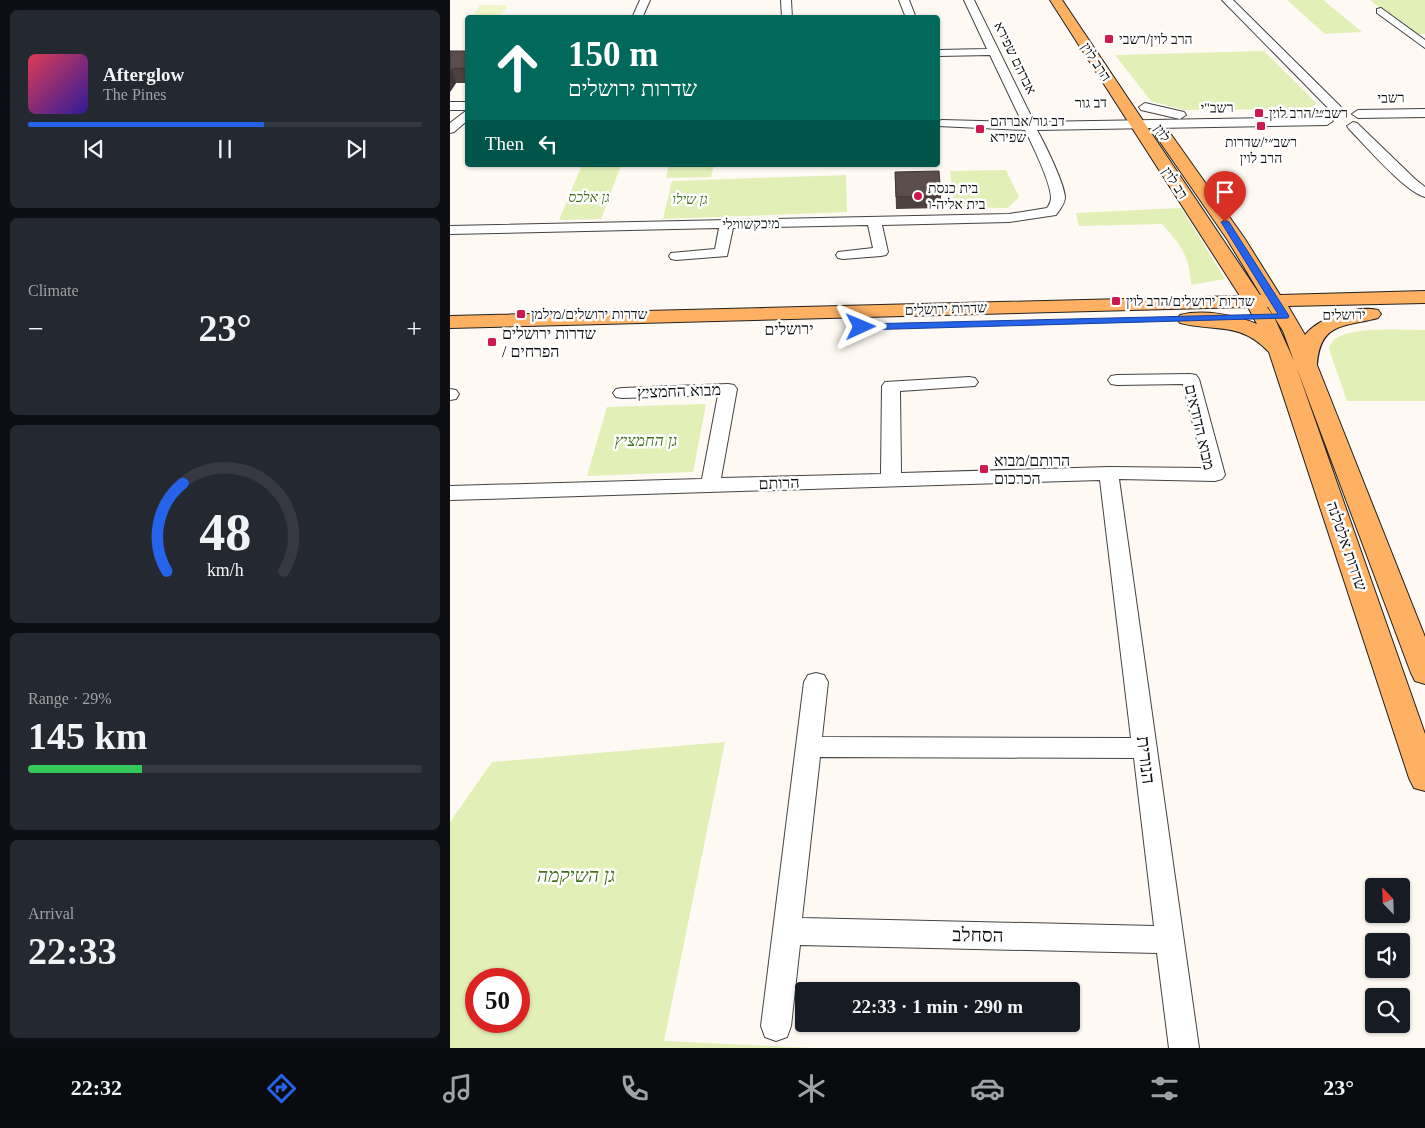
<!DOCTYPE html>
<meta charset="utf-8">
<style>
:root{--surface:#171b24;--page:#242831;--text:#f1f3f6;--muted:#9ea1a6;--line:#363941;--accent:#2563eb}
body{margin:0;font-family:"Times New Roman","Noto Sans Hebrew",serif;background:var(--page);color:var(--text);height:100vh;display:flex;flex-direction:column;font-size:19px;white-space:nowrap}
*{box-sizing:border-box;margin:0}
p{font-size:16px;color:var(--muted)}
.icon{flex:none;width:28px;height:28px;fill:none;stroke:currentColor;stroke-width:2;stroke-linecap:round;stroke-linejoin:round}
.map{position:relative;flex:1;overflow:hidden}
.side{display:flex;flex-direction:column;gap:10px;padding:10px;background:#0d0f14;width:450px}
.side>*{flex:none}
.banner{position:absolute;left:15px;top:15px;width:475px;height:152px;border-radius:5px;box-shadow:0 1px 4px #0004;background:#00695c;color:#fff;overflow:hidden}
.needle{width:32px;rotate:337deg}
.buttons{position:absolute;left:915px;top:878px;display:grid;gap:10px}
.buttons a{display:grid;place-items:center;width:45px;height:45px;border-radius:5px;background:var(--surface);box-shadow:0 1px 4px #0004;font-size:25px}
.speed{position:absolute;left:15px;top:968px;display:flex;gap:10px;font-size:25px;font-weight:700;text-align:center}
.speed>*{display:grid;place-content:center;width:65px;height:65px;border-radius:50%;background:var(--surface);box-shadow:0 1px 4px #0004;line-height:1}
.speed .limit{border:8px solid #d22;background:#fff;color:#111}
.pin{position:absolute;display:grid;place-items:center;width:42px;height:42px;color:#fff;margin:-51px -21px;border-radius:50% 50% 50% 0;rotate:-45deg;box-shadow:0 0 5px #0007}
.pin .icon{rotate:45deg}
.me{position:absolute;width:55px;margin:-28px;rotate:89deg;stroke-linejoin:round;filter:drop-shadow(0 0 4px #0008)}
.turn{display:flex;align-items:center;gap:18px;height:105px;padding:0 20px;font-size:22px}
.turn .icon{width:65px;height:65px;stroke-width:2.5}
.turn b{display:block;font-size:35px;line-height:42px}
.then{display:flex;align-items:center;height:48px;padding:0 20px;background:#0003;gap:10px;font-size:19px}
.big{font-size:38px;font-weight:800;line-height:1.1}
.side .widget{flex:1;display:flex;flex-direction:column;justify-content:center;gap:8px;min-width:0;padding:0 18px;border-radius:8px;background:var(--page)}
.side .dial{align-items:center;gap:0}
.dial svg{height:130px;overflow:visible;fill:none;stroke:var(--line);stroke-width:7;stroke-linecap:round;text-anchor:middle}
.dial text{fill:var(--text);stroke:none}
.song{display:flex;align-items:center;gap:15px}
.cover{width:60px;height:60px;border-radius:8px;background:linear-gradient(135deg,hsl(350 70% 55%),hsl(250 70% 35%))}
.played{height:5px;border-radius:2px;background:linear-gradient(90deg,var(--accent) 60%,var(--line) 60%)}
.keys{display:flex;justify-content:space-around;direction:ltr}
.heat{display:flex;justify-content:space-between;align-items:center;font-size:28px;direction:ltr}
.charge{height:8px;border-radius:4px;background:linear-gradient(90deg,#34c759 29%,var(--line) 0)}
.trip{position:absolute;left:345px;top:982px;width:285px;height:50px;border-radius:5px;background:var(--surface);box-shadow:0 1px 4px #0004;font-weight:800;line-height:50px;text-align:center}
.tabs{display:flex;height:80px;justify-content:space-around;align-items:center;background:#090b0e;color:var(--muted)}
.tabs .icon{width:35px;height:35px}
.tabs .current{color:var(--accent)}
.tabs b{font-size:22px;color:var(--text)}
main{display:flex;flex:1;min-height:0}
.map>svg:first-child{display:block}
.green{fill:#e2efb7;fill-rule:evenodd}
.pitch{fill:#f1f5ca}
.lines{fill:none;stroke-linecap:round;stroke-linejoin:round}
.minor-casing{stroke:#434343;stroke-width:2}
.major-casing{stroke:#212121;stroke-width:2}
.minor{fill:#fff;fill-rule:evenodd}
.major{fill:#ffb163;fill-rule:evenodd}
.wall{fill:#4d4240}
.shaded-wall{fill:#3f3634}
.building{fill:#5a4d4b;stroke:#3f3634}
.route{fill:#2563eb;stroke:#184099}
.poi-dot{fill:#d01850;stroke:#fff;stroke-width:2}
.labels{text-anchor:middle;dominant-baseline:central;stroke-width:5;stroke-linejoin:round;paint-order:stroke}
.far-poi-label{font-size:14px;fill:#101010;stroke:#fff;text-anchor:start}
.far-street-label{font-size:14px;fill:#101010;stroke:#fff}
.far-park-label{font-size:14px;font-style:italic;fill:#417018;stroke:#fff}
.street-label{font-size:16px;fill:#101010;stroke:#fff}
.poi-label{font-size:16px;fill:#101010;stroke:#fff;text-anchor:start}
.park-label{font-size:16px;font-style:italic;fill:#417018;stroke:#fff}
.near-street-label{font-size:19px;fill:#101010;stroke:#fff}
.near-park-label{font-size:19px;font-style:italic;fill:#417018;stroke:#fff}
</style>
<main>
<section class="side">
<div class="widget">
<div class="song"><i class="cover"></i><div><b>Afterglow</b><p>The Pines</p></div></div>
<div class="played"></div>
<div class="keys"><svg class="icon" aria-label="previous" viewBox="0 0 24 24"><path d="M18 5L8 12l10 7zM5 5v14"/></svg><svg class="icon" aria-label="pause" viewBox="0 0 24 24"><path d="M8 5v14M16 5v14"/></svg><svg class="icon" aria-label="next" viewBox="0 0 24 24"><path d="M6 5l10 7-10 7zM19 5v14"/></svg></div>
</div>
<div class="widget"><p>Climate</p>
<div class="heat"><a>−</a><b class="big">23°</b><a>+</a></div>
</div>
<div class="widget dial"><svg viewBox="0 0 100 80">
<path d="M14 69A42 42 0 1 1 86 69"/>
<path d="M14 69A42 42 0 0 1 24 15" stroke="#2563eb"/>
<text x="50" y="56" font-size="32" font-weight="700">48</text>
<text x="50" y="72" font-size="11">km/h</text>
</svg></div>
<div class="widget"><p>Range · 29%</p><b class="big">145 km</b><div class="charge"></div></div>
<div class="widget"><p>Arrival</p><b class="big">22:33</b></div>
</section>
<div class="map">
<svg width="975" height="1048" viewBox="0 0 975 1048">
<rect width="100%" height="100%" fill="#fff9f3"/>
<g class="green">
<path d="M 837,0 L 873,0 L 912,32 L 875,34 Z"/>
<path d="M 920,0 L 975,0 L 975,34 L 964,34 Z"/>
<path d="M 814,51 L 867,104 L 858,109 L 734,110 L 701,101 L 665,55 Z"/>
<path d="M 132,165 L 171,165 L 151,219 L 109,220 Z"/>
<path d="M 219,165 L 264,165 L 261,177 L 216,178 Z"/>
<path d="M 556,170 L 569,197 L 558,208 L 504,207 L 500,171 Z"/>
<path d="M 396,175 L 397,212 L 213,219 L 222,181 Z"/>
<path d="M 731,208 L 775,279 L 741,285 C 740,257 731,245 712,224 L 629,226 L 626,213 Z"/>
<path d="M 975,330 L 975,401 L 897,401 L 879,349 C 883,323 954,331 975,330 Z"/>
<path d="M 256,404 L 243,472 L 137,476 L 157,407 Z"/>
<path d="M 275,742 L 214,1041 L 363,1048 L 0,1048 L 0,822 L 42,762 ZM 26,979 L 69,979 L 69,1021 L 26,1021 Z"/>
</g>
<path class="pitch" d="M 30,5 L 58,5 L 50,17 L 22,17 Z"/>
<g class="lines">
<g class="minor-casing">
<g id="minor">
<path d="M 190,0 L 200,0 L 192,18 L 182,18 Z"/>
<path d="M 331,0 L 341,0 L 342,18 L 332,18 Z"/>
<path d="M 449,0 L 459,0 L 466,18 L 456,18 Z"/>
<path d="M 514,0 L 524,0 L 584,122 L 877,117 L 883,121 L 877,125 L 587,130 C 595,144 614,183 615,197 C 615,204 610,209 606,215 L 559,222 L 432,225 L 438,252 L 436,255 L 431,256 L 393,259 L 388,258 L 386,255 L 388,252 L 423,248 L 418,225 L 283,228 L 277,256 L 226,260 L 221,259 L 219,256 L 221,253 L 265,249 L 269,228 L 0,234 L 0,226 L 559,214 L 597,208 C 599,205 601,202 601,198 C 601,183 582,144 575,130 L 488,126 L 488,121 L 492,120 L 572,122 L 540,55 L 488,56 L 488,50 L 537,49 Z"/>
<path d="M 772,0 L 783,0 L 890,106 L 892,109 L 890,112 L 882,112 Z"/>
<path d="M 931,8 L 975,40 L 975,48 L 927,13 L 927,9 Z"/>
<path d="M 0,102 L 18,102 L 18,120 L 4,132 L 0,133 L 0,123 L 17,110 L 0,110 Z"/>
<path d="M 695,103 L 734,112 L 736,115 L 730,119 L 691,110 L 689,107 Z"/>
<path d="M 975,109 L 975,117 L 908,118 L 902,114 L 908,110 Z"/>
<path d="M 903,122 L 907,123 L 965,179 L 975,187 L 975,197 C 955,192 915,145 899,129 L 897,126 Z"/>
<path d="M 740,374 L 746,375 L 749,379 L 775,475 L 772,479 L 765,481 L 669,479 L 749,1048 L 719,1048 L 707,953 L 350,945 L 341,1026 L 337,1037 L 326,1041 L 315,1037 L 311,1026 L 354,682 L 358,675 L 366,673 L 374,675 L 378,682 L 372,737 L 681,738 L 650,480 L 0,500 L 0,486 L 252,479 L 268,395 L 172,398 L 166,397 L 163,393 L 166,389 L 172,388 L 278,384 L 284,385 L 287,389 L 271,478 L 431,474 L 432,386 L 435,382 L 519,377 L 525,378 L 528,382 L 525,386 L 450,391 L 451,473 L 659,467 L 754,468 L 733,384 L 667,385 L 661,384 L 658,380 L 661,376 L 667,375 ZM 370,757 L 684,758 L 704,926 L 352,918 Z"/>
<path d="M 0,389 L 6,390 L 9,394 L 6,399 L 0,400 Z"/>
</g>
</g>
<g class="major-casing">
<path id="major" d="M 600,0 L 612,0 L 810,295 L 811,295 L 777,239 L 706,136 L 708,133 L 720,133 L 795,239 L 830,295 L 975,291 L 975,303 L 838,306 L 855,335 C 868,318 907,305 928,310 L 931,314 L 928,318 C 894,327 870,322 867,365 L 975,637 L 975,684 L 965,681 L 961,673 L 846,366 L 975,734 L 975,791 L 964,788 L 959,778 L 819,352 C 790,321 765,332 730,323 L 727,319 L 730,315 C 753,309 785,315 807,324 L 798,307 L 0,328 L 0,316 L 790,296 ZM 817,307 L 818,307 L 833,331 L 844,361 L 824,317 Z"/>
</g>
<use href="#minor" class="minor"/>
<use href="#major" class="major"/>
</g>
<g class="wall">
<path d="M 0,51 L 18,51 L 18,83 L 6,83 L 0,92 Z"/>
<path d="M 445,172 L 491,196 L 491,208 L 446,209 Z"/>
</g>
<path class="shaded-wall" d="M 2,69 L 6,83 L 0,92 L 0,71 Z"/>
<g class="building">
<path d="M 0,51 L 18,51 L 18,67 L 17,68 L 2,69 L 0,71 Z"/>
<path d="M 489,171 L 491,196 L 446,197 L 445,172 Z"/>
</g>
<path class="route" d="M 775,220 L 779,222 L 839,316 L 838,318 L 411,330 L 407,327 L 411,324 L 828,314 L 771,222 Z"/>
<g class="poi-dot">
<rect x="654" y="34" width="10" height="10" rx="2.5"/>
<rect x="804" y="108" width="10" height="10" rx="2.5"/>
<rect x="806" y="121" width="10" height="10" rx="2.5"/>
<rect x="525" y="124" width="10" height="10" rx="2.5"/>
<circle cx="468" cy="196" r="5"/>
<rect x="661" y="296" width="10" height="10" rx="2.5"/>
<rect x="66" y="309" width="10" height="10" rx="2.5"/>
<rect x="37" y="337" width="10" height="10" rx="2.5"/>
<rect x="529" y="464" width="10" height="10" rx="2.5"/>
</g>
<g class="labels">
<g class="far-poi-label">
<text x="669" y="39">הרב לוין/רשבי</text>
<text x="819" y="113">רשב״י/הרב לוין</text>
<text x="540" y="121">דב גור/אברהם<tspan x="540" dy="16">שפירא</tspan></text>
<text x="811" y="142" text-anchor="middle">רשב״י/שדרות<tspan x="811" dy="16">הרב לוין</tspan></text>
<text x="478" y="188">בית כנסת<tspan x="478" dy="16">בית אליה-ו</tspan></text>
<text x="676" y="301">שדרות ירושלים/הרב לוין</text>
<text x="81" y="314">שדרות ירושלים/מילמן</text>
</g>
<g class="far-street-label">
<text transform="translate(565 58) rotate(64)">אברהם שפירא</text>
<text transform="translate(646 62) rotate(57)">הרב לוין</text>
<text transform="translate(941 98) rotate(-1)">רשבי</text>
<text transform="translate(641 103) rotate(-1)">דב גור</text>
<text transform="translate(767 108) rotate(-1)">רשב"י</text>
<text transform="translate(712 133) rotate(56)">לוין</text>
<text transform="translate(725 183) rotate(57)">רב לוין</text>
<text transform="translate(301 224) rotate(-1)">מיכקשווילי</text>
<text transform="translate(496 309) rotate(-2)">שדרות ירושלים</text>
<text transform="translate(894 315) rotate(-1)">ירושלים</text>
</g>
<g class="far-park-label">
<text x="139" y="197">גן אלכס</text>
<text x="240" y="199">גן שילו</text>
</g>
<g class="street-label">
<text transform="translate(339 329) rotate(-1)">ירושלים</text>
<text transform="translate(229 391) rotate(-2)">מבוא החמציץ</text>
<text transform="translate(750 427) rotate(77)">מבוא הדודאים</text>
<text transform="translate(329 483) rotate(-2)">הרותם</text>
<text transform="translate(897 546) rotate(71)">שדרות אלטלנה</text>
</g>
<g class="poi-label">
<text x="52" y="333">שדרות ירושלים<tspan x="52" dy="18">/ הפרחים</tspan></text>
<text x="544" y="460">הרותם/מבוא<tspan x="544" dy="18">הכרכום</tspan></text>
</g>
<g class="park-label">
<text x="196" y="440">גן החמציץ</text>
</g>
<g class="near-street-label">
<text transform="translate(696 760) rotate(83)">הנורית</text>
<text transform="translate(528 935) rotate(1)">הסחלב</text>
</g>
<g class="near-park-label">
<text x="126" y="875">גן השיקמה</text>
</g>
</g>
</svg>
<div class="buttons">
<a><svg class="needle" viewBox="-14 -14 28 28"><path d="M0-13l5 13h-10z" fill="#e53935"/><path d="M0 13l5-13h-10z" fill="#9ea1a6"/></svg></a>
<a><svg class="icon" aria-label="sound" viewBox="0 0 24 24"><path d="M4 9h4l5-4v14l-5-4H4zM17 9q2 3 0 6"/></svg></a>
<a><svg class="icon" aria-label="search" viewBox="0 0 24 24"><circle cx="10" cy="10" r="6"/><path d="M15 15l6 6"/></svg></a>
</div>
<div class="speed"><div class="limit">50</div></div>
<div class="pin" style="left:775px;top:222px;background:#d93025"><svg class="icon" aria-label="arrive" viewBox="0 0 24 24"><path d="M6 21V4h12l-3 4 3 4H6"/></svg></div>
<svg class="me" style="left:411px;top:327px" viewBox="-20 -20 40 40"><path d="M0-17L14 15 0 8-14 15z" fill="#2563eb" stroke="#fff" stroke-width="4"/></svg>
<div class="trip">22:33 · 1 min · 290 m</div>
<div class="banner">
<div class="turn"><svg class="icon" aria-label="ahead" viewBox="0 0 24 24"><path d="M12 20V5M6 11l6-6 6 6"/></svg><div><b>150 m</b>שדרות ירושלים</div></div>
<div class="then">Then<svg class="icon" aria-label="left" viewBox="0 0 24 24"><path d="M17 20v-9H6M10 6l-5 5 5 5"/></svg></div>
</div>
</div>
</main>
<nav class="tabs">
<b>22:32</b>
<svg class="icon current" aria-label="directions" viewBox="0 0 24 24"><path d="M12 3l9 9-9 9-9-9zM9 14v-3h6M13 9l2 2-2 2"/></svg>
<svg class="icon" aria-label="music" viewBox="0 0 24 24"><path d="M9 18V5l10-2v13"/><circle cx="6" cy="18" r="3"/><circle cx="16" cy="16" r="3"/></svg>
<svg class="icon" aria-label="phone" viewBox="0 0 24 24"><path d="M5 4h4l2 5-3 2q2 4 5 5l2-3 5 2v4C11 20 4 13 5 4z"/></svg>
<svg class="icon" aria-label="climate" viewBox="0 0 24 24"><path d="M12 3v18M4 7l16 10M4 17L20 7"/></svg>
<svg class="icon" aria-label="car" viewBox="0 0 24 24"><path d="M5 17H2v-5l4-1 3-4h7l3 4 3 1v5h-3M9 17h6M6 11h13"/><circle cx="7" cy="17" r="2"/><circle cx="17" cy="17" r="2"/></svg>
<svg class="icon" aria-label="filters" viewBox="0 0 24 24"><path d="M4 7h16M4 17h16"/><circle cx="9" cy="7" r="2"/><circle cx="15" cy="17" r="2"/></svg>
<b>23°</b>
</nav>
